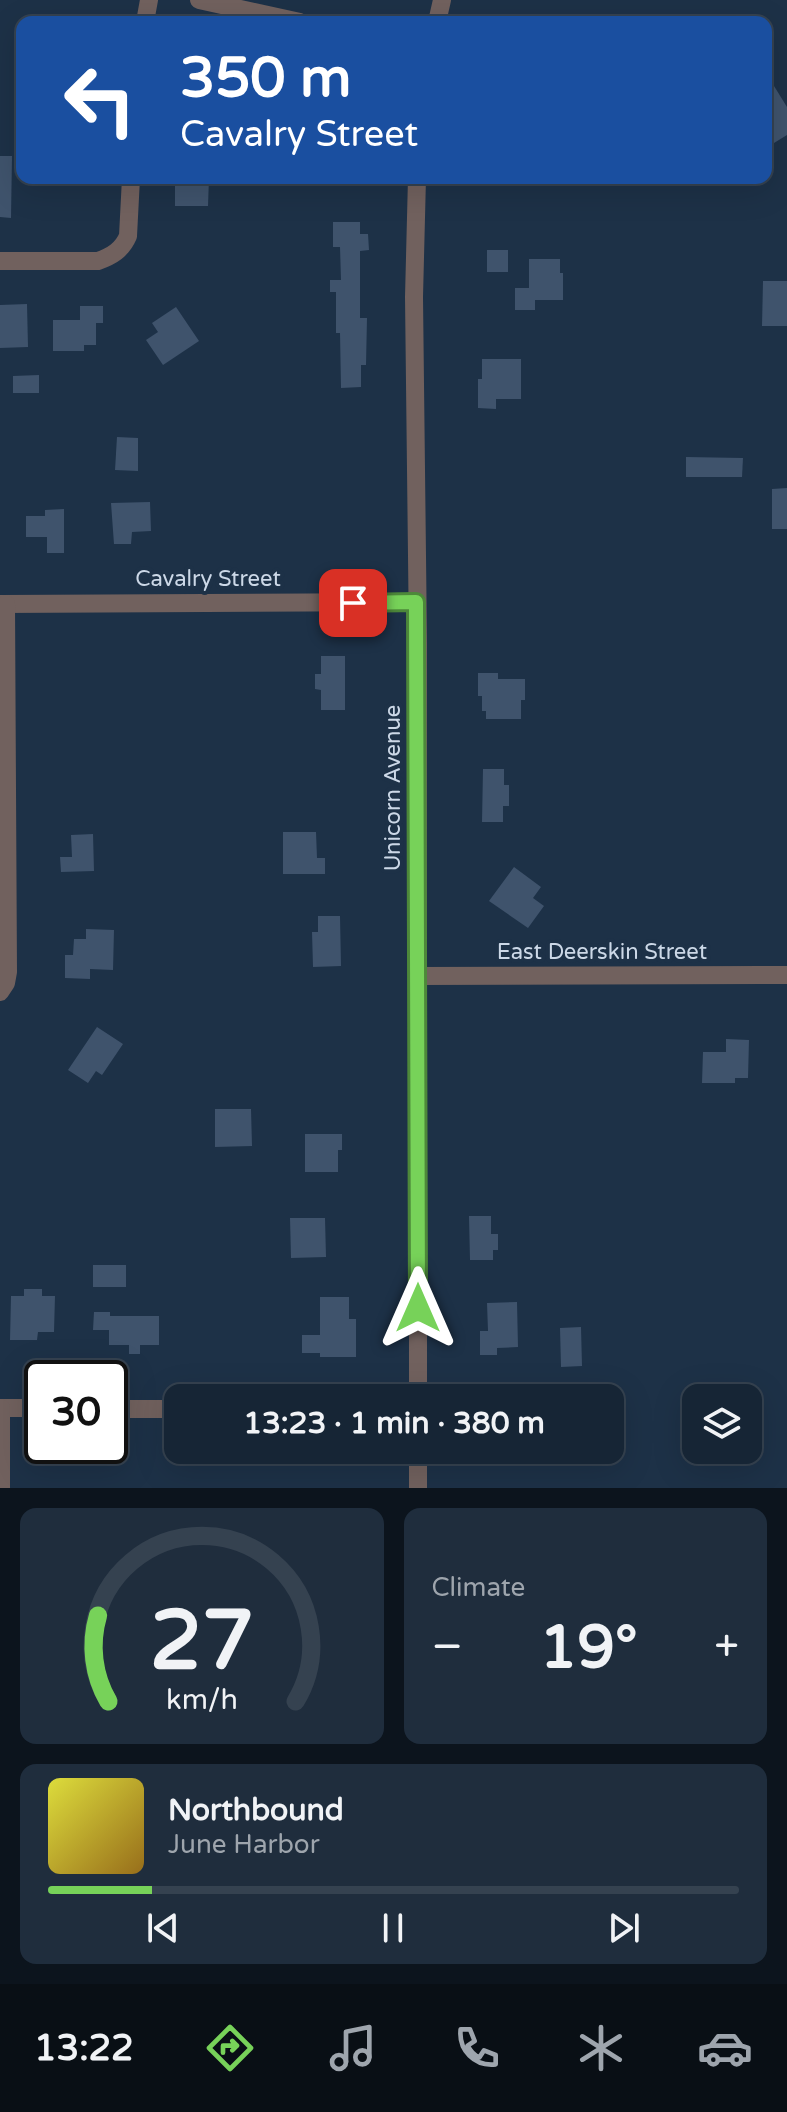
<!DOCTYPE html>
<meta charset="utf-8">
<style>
:root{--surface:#162535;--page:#1f2d3d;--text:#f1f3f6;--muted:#9ea5ad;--line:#354250;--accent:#77d259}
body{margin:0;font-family:"Varela Round",sans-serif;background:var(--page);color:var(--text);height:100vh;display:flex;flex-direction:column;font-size:30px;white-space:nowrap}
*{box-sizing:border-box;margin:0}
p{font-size:26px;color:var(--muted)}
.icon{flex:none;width:44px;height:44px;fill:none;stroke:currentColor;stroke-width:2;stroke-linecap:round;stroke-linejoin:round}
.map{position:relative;height:1488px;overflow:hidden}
.sheet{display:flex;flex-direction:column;gap:20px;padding:20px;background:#0c141d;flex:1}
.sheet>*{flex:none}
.guide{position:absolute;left:16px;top:16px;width:756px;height:168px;border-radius:16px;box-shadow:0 8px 32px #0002,0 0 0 2px var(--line);background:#1a4fa0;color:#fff;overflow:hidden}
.controls{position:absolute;left:682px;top:1384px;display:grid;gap:16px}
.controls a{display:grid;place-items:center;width:80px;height:80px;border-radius:16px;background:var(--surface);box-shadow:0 8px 32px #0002,0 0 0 2px var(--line);font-size:40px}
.speed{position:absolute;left:24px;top:1360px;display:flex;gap:16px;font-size:40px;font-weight:700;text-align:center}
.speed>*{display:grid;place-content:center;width:104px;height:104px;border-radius:50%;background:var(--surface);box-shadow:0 8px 32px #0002,0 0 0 2px var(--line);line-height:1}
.speed .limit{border:4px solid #111;border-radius:12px;background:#fff;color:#111}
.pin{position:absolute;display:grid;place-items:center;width:68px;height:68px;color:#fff;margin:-34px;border-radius:16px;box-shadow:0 4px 12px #0006}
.me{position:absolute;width:88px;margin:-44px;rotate:0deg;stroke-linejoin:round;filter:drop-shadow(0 0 6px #0008)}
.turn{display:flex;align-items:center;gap:28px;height:168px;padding:0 32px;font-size:36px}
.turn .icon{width:104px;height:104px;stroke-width:2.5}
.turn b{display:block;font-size:56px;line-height:68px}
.big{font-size:60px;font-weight:700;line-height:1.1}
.sheet .tile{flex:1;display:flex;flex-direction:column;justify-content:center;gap:12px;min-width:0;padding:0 28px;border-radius:16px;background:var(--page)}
.sheet .dial{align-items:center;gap:0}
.dial svg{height:208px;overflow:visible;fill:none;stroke:var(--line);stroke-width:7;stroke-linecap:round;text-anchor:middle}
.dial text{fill:var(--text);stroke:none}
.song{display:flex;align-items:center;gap:24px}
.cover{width:96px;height:96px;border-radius:12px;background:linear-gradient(135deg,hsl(60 70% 55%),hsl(40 70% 35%))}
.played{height:8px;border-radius:4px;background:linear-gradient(90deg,var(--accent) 15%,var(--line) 15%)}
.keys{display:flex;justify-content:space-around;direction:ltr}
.heat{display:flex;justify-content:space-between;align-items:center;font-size:44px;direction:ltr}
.sheet .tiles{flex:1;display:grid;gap:20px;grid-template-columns:1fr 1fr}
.tile:last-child{grid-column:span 2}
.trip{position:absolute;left:164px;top:1384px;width:460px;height:80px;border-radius:16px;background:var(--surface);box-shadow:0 8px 32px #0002,0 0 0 2px var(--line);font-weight:700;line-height:80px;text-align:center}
.tabs{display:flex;height:128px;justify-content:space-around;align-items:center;background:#090f15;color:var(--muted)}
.tabs .icon{width:56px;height:56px}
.tabs .selected{color:var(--accent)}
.tabs b{font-size:36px;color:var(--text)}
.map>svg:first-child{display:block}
.building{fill:#3f536c}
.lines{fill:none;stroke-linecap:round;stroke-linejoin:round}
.minor{stroke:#71615e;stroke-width:18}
.route-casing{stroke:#4d883a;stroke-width:20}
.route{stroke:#77d259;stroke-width:14}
.labels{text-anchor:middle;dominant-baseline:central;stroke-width:8;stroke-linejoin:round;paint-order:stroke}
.street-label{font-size:22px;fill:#ccd8e7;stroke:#1d3147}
</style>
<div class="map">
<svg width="787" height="1488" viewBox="0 0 787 1488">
<rect width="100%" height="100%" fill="#1d3147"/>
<g class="building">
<path d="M 766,73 L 787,107 L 787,135 L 774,143 L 766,131 Z"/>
<path d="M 0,156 L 12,156 L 11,218 L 0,217 Z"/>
<path d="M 175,178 L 209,178 L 208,206 L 175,206 Z"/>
<path d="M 333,222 L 360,222 L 360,234 L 368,234 L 369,250 L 360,251 L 360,318 L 367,318 L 366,365 L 361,365 L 361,387 L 341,388 L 340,333 L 336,333 L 336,292 L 330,292 L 330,280 L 341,280 L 340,247 L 333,247 Z"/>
<rect x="487" y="250" width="21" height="22"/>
<path d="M 529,259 L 560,259 L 560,273 L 563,273 L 563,300 L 535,300 L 535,310 L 515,310 L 515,288 L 529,288 Z"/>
<path d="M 763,281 L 787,281 L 787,326 L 762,326 Z"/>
<path d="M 27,304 L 28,347 L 0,348 L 0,305 Z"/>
<path d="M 80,306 L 103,306 L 103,323 L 96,323 L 96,345 L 84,345 L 84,351 L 53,351 L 53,320 L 80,320 Z"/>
<path d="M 176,307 L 199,341 L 163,365 L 146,340 L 158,332 L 152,323 Z"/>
<path d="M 482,359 L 521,359 L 521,399 L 496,399 L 496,409 L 478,408 L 478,379 L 482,379 Z"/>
<path d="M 39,375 L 39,393 L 13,393 L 13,376 Z"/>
<path d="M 117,437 L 138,438 L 138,471 L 115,470 Z"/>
<path d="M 686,457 L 743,458 L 742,477 L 686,477 Z"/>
<path d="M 787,488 L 787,529 L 772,529 L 772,489 Z"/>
<path d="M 150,502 L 151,531 L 132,532 L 131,544 L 114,544 L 111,503 Z"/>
<path d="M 64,509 L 64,553 L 47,553 L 47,537 L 26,537 L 26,516 L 45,516 L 45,510 Z"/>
<path d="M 321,656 L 345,656 L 345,710 L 321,710 L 321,690 L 315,689 L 315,674 L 321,674 Z"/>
<path d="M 478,673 L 498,673 L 498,679 L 525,679 L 525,700 L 521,700 L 521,719 L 486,719 L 486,711 L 482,711 L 482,696 L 478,696 Z"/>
<path d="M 483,769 L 504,769 L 504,785 L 509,785 L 509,806 L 503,806 L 503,822 L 482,822 Z"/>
<path d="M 283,832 L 316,832 L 317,858 L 325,858 L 325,874 L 283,874 Z"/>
<path d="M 93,834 L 94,871 L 61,872 L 60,857 L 72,857 L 71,835 Z"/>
<path d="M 514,867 L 541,887 L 533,898 L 544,906 L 528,928 L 489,901 Z"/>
<path d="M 318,916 L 340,916 L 341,966 L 313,967 L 312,932 L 318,932 Z"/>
<path d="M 86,929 L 114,930 L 113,970 L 90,969 L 90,979 L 65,978 L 65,955 L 73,955 L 74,939 L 86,939 Z"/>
<path d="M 97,1027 L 123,1044 L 102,1075 L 96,1071 L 88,1083 L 68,1070 Z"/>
<path d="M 726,1039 L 749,1040 L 748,1078 L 735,1078 L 735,1083 L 702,1083 L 703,1052 L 726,1052 Z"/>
<path d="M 215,1109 L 251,1109 L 252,1146 L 215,1147 Z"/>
<path d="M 305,1134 L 342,1134 L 342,1150 L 338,1150 L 338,1172 L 305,1172 Z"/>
<path d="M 469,1216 L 491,1216 L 491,1234 L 498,1234 L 498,1250 L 493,1250 L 493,1260 L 470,1260 Z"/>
<path d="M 290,1218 L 325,1218 L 326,1257 L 291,1258 Z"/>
<rect x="93" y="1265" width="33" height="22"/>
<path d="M 24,1289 L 42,1289 L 42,1296 L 55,1296 L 54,1332 L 38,1332 L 37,1340 L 10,1340 L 11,1296 L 24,1296 Z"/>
<path d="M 320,1297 L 349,1297 L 349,1319 L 356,1319 L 356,1357 L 320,1357 L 320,1353 L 302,1353 L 302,1335 L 320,1335 Z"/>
<path d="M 517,1302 L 518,1347 L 497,1348 L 497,1355 L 480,1355 L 480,1331 L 488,1331 L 487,1303 Z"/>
<path d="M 94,1312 L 110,1312 L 110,1316 L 159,1316 L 159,1345 L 140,1345 L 140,1354 L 129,1354 L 129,1345 L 109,1345 L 109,1330 L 93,1330 Z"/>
<path d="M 581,1327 L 582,1366 L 561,1367 L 560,1328 Z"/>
</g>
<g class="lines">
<g class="minor">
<path d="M 199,0 L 300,22"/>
<path d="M 145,22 L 149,0"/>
<path d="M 437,22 L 442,0"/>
<path d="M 417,178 L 414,297 L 418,642 L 418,1398"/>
<path d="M 0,261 L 98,261 C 112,256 122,250 128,236 L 131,178"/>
<path d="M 0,604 L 416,602"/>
<path d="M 417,976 L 787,975"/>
<path d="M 0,992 L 6,983 L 8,972 L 6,604"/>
<path d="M 0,1408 L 42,1408"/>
<path d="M 1,1408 L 1,1488"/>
<path d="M 110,1409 L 178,1409"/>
<path d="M 418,1450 L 418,1488"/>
</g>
</g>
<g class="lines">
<g class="route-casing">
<path id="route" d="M 353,603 L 416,602 L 418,1308"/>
</g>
<use href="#route" class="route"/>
</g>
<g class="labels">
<g class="street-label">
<text x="208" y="579">Cavalry Street</text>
<text transform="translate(393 788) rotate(-90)">Unicorn Avenue</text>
<text x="602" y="952">East Deerskin Street</text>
</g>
</g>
</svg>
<div class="controls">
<a><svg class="icon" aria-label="layers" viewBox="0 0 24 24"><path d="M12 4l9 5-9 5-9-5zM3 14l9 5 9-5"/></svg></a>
</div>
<div class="speed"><div class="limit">30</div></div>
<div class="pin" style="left:353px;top:603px;background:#d93025"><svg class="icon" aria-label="arrive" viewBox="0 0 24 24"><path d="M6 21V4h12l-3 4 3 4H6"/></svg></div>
<svg class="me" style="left:418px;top:1308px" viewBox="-20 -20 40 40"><path d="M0-17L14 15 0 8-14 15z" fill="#77d259" stroke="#fff" stroke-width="4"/></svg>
<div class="trip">13:23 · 1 min · 380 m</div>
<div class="guide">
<div class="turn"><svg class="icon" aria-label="left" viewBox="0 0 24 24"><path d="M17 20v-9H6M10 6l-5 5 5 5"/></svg><div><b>350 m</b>Cavalry Street</div></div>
</div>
</div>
<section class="sheet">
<div class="tiles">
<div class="tile dial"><svg viewBox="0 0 100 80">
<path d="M14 69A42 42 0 1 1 86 69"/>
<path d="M14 69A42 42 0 0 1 10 36" stroke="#77d259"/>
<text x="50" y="56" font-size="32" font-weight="700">27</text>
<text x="50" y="72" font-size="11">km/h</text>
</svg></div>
<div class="tile"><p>Climate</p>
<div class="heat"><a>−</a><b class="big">19°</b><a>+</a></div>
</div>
<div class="tile">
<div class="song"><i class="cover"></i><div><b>Northbound</b><p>June Harbor</p></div></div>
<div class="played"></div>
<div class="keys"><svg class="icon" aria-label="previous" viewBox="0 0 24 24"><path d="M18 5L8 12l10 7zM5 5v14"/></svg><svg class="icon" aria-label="pause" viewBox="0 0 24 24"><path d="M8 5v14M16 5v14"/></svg><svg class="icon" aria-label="next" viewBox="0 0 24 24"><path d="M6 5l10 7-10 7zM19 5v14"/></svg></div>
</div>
</div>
</section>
<nav class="tabs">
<b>13:22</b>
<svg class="icon selected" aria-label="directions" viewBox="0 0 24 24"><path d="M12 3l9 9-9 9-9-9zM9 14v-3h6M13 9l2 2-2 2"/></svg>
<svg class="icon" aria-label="music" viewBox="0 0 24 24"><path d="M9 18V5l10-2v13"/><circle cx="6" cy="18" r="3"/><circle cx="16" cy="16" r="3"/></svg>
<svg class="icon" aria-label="phone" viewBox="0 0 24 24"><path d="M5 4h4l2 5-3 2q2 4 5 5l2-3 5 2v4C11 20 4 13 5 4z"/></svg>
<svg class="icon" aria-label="climate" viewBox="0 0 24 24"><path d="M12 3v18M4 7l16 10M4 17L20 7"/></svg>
<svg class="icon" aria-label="car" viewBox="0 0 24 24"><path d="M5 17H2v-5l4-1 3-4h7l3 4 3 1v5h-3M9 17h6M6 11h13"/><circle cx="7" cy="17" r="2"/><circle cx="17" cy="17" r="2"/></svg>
</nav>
